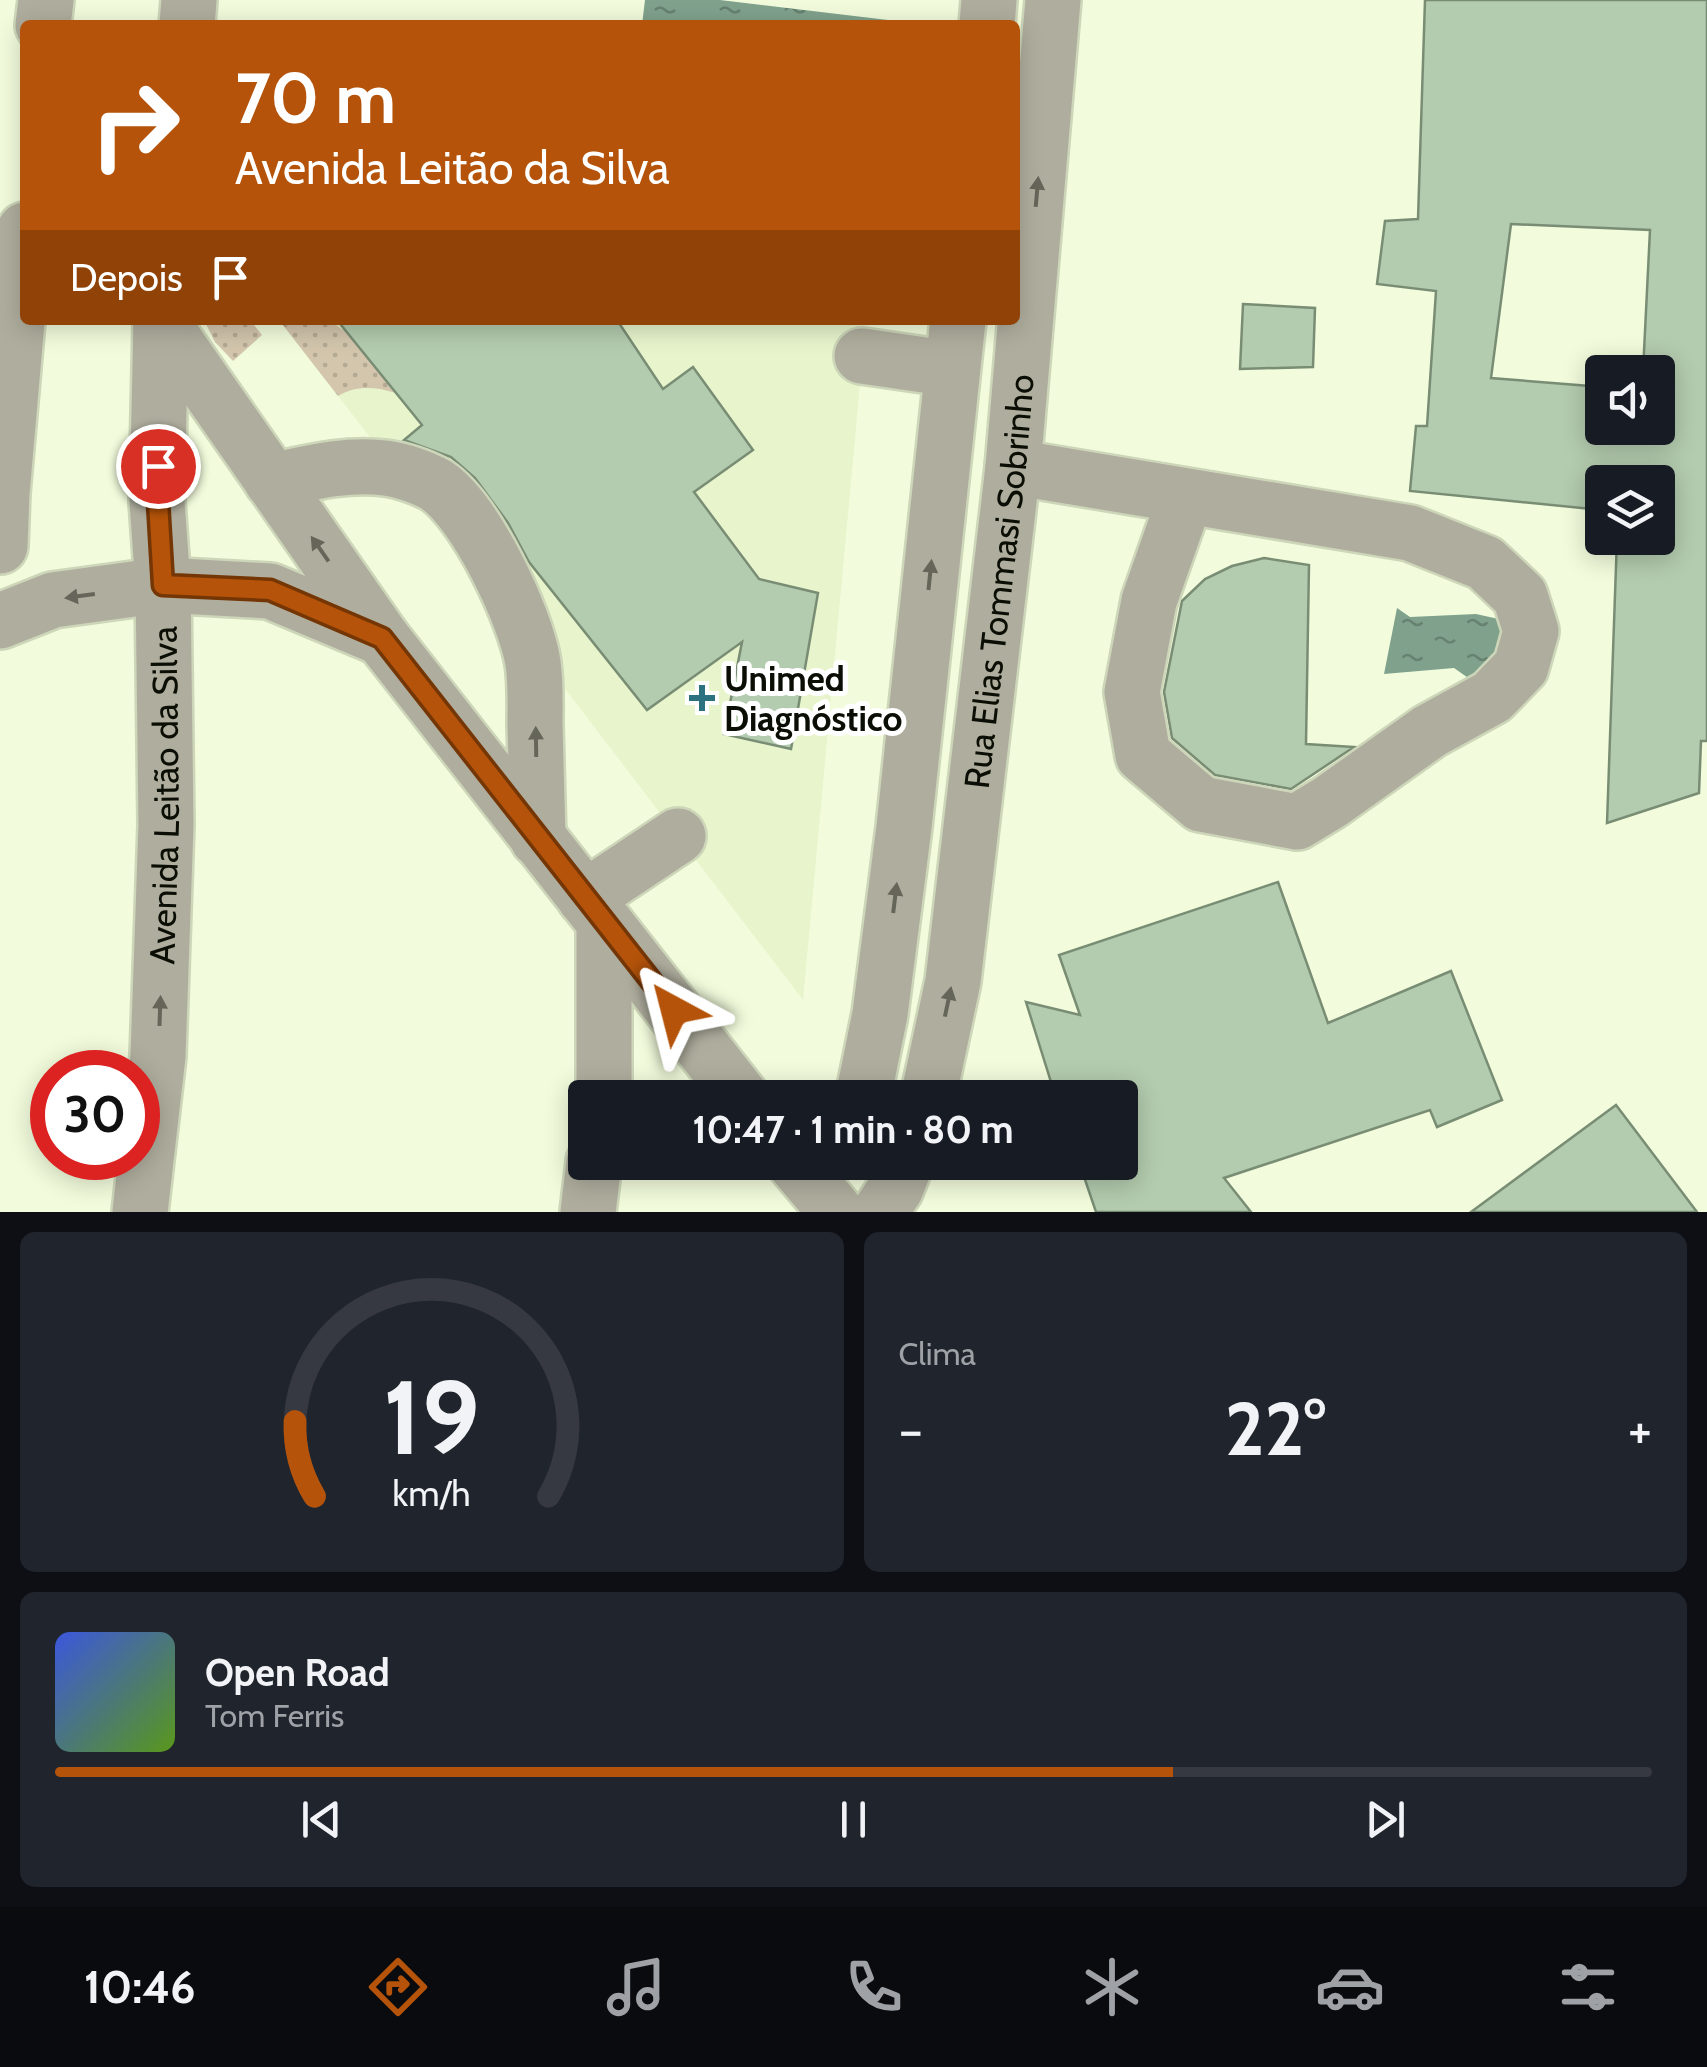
<!DOCTYPE html>
<html lang="pt">
<meta charset="utf-8">
<style>
:root{--surface:#171b24;--page:#20242c;--text:#f1f3f6;--muted:#9ea1a6;--line:#363941;--accent:#b45309}
body{margin:0;font-family:Cabin,sans-serif;background:var(--page);color:var(--text);height:100vh;display:flex;flex-direction:column;font-size:38px;white-space:nowrap}
*{box-sizing:border-box;margin:0}
p{font-size:32px;color:var(--muted)}
.icon{flex:none;width:55px;height:55px;fill:none;stroke:currentColor;stroke-width:2;stroke-linecap:round;stroke-linejoin:round}
.map{position:relative;height:1212px;overflow:hidden}
.details{display:flex;flex-direction:column;gap:20px;padding:20px;background:#0d0f14;flex:1}
.details>*{flex:none}
.guide{position:absolute;left:20px;top:20px;width:1000px;height:305px;border-radius:10px;box-shadow:0 5px 25px #0003;background:#b45309;color:#fff;overflow:hidden}
.tools{position:absolute;left:1585px;top:355px;display:grid;gap:20px}
.tools a{display:grid;place-items:center;width:90px;height:90px;border-radius:10px;background:var(--surface);box-shadow:0 5px 25px #0003;font-size:50px}
.speed{position:absolute;left:30px;top:1050px;display:flex;gap:20px;font-size:50px;font-weight:700;text-align:center}
.speed>*{display:grid;place-content:center;width:130px;height:130px;border-radius:50%;background:var(--surface);box-shadow:0 5px 25px #0003;line-height:1}
.speed .limit{border:15px solid #d22;background:#fff;color:#111}
.pin{position:absolute;display:grid;place-items:center;width:85px;height:85px;color:#fff;margin:-42px;border:5px solid #fff;border-radius:50%;box-shadow:0 2px 10px #0007}
.me{position:absolute;width:110px;margin:-55px;rotate:322deg;stroke-linejoin:round;filter:drop-shadow(0 0 8px #0008)}
.turn{display:flex;align-items:center;gap:35px;height:210px;padding:0 50px;font-size:45px}
.turn .icon{width:130px;height:130px;stroke-width:2.5}
.turn b{display:block;font-size:70px;line-height:85px}
.then{display:flex;align-items:center;height:95px;padding:0 50px;background:#0003;gap:20px;font-size:38px}
.big{font-size:75px;font-weight:800;line-height:1.1}
.details .widget{flex:1;display:flex;flex-direction:column;justify-content:center;gap:15px;min-width:0;padding:0 35px;border-radius:15px;background:var(--page)}
.details .dial{align-items:center;gap:0}
.dial svg{height:260px;overflow:visible;fill:none;stroke:var(--line);stroke-width:7;stroke-linecap:round;text-anchor:middle}
.dial text{fill:var(--text);stroke:none}
.song{display:flex;align-items:center;gap:30px}
.cover{width:120px;height:120px;border-radius:15px;background:linear-gradient(135deg,hsl(230 70% 55%),hsl(90 70% 35%))}
.played{height:10px;border-radius:5px;background:linear-gradient(90deg,var(--accent) 70%,var(--line) 70%)}
.keys{display:flex;justify-content:space-around;direction:ltr}
.heat{display:flex;justify-content:space-between;align-items:center;font-size:55px;direction:ltr}
.details .tiles{flex:1;display:grid;gap:20px;grid-template-columns:1fr 1fr}
.widget:last-child{grid-column:span 2}
.trip{position:absolute;left:568px;top:1080px;width:570px;height:100px;border-radius:10px;background:var(--surface);box-shadow:0 5px 25px #0003;font-weight:800;line-height:100px;text-align:center}
.tab-bar{display:flex;height:160px;justify-content:space-around;align-items:center;background:#090b0e;color:var(--muted)}
.tab-bar .icon{width:70px;height:70px}
.tab-bar .on{color:var(--accent)}
.tab-bar b{font-size:45px;color:var(--text)}
.map>svg:first-child{display:block}
.built{fill:#e7f4cc}
.grass{fill:url(#grass-dots)}
.water{fill:url(#water-ripples)}
.building{fill:#b3cbae;stroke:#798d74;stroke-width:2.5;fill-rule:evenodd}
.lines{fill:none;stroke-linecap:round;stroke-linejoin:round}
.minor-casing{stroke:#cdd6b9;stroke-width:60}
.minor{stroke:#afae9e;stroke-width:55}
.oneway{fill:#656659}
.route-casing{stroke:#753606;stroke-width:25}
.route{stroke:#b45309;stroke-width:18}
.poi-dot{fill:#2c7180;stroke:#fff;stroke-width:4}
.labels{text-anchor:middle;dominant-baseline:central;stroke-width:10;stroke-linejoin:round;paint-order:stroke}
.street-label{font-size:35px;fill:#0b0e04;stroke:#fff}
.poi-label{font-size:35px;font-weight:bold;fill:#0b0e04;stroke:#fff;text-anchor:start}
</style>
<div class="map">
<svg width="1707" height="1212" viewBox="0 0 1707 1212">
<defs>
<pattern id="grass-dots" width="8" height="8" patternUnits="userSpaceOnUse" patternTransform="scale(2.5)"><rect width="8" height="8" fill="#d3c6ad"/><path d="M2 2h.1M6 6h.1" fill="none" stroke="#b4a993" stroke-width="1.8" stroke-linecap="round"/></pattern>
<pattern id="water-ripples" width="26" height="14" patternUnits="userSpaceOnUse" patternTransform="scale(2.5)"><rect width="26" height="14" fill="#80a28d"/><path d="M2 4q2-2 4 0t4 0M15 11q2-2 4 0t4 0" fill="none" stroke="#678271"/></pattern>
</defs>
<rect width="100%" height="100%" fill="#f2fcdc"/>
<path class="built" d="M 279,320 L 866,320 L 803,1000 L 540,656 Z"/>
<g class="grass">
<path d="M 204,320 L 250,320 L 262,335 L 233,361 L 215,342 Z"/>
<path d="M 279,320 L 329,320 L 346,332 L 396,393 C 375,387 357,385 338,396 Z"/>
</g>
<g class="water">
<path d="M 645,0 L 720,0 L 888,20 L 887,25 L 642,25 Z"/>
<path d="M 1397,608 L 1410,617 L 1476,614 L 1503,620 L 1512,648 L 1474,682 L 1454,668 L 1384,674 Z"/>
</g>
<g class="building">
<path d="M 1425,0 L 1707,0 L 1707,741 L 1701,741 L 1699,793 L 1607,823 L 1617,538 L 1658,538 L 1658,482 L 1602,482 L 1602,510 L 1410,491 L 1416,426 L 1427,426 L 1436,291 L 1377,284 L 1385,221 L 1418,219 ZM 1511,224 L 1650,230 L 1643,372 L 1658,372 L 1658,428 L 1602,428 L 1602,387 L 1491,378 Z"/>
<path d="M 1243,304 L 1315,308 L 1313,367 L 1240,369 Z"/>
<path d="M 337,320 L 617,320 L 663,389 L 693,367 L 753,450 L 694,492 L 759,579 L 818,593 L 791,749 L 724,734 L 742,642 L 647,710 L 529,562 L 508,523 L 475,478 L 451,457 L 404,440 L 422,425 Z"/>
<path d="M 1264,558 L 1309,565 L 1306,744 L 1354,747 L 1291,789 L 1215,775 L 1172,738 L 1164,692 L 1182,601 L 1205,579 L 1232,566 Z"/>
<path d="M 1278,882 L 1328,1023 L 1451,971 L 1502,1100 L 1437,1127 L 1430,1110 L 1224,1178 L 1251,1212 L 1096,1212 L 1079,1162 L 1120,1162 L 1120,1098 L 1056,1098 L 1026,1002 L 1080,1015 L 1059,955 Z"/>
<path d="M 1616,1105 L 1697,1212 L 1471,1212 Z"/>
</g>
<g class="lines">
<g class="minor-casing">
<g id="minor">
<path d="M 43,25 L 46,0"/>
<path d="M 187,25 L 189,0"/>
<path d="M 987,25 L 989,0"/>
<path d="M 161,321 L 382,638 L 742,1098"/>
<path d="M 862,356 L 952,369"/>
<path d="M 1013,467 L 1410,533 L 1485,563 L 1520,596 L 1531,631 L 1521,667 L 1492,697 L 1430,731 L 1330,802 L 1297,822 L 1201,804 L 1143,755 L 1132,692 L 1149,601 L 1186,496"/>
<path d="M 272,481 C 309,473 347,463 385,468 C 401,470 422,477 436,485 C 475,510 526,617 533,663 C 536,684 535,704 535,724 C 536,763 537,801 538,839"/>
<path d="M 0,546 L 2,493 L 25,230"/>
<path d="M 0,621 L 53,600 L 163,585 L 270,591 L 382,638"/>
<path d="M 585,898 L 678,836"/>
<path d="M 602,1098 L 604,1081 L 604,923"/>
<path d="M 863,1098 L 880,1014 L 904,827 L 958,320"/>
<path id="s1" d="M 928,1098 L 953,981 L 1013,467 L 1053,0"/>
<path d="M 794,1162 L 836,1212"/>
<path id="s2" d="M 140,1212 L 158,1056 L 166,825 L 163,585 L 157,502 L 161,320"/>
<path d="M 588,1212 L 594,1162"/>
<path d="M 880,1212 L 896,1188 L 906,1162"/>
</g>
</g>
<use href="#minor" class="minor"/>
</g>
<defs><path id="oneway-solid" d="M-6-.8H1V-3.2L6.5 0L1 3.2V.8H-6Z" transform="scale(2.5)"/></defs>
<g class="oneway">
<use href="#oneway-solid" transform="translate(1037 192) rotate(-85)"/>
<use href="#oneway-solid" transform="translate(320 549) rotate(-125)"/>
<use href="#oneway-solid" transform="translate(930 575) rotate(-84)"/>
<use href="#oneway-solid" transform="translate(80 596) rotate(172)"/>
<use href="#oneway-solid" transform="translate(536 742) rotate(-91)"/>
<use href="#oneway-solid" transform="translate(895 898) rotate(-83)"/>
<use href="#oneway-solid" transform="translate(948 1002) rotate(-78)"/>
<use href="#oneway-solid" transform="translate(160 1011) rotate(-88)"/>
</g>
<g class="lines">
<g class="route-casing">
<path id="route" d="M 158,466 L 158,502 L 163,585 L 270,590 L 382,638 L 674,1010"/>
</g>
<use href="#route" class="route"/>
</g>
<path class="poi-dot" d="M697 683h10v10h10v10h-10v10h-10v-10h-10v-10h10z"/>
<g class="labels">
<g class="street-label">
<text stroke="none"><textPath href="#s1" startOffset="522">Rua Elias Tommasi Sobrinho</textPath></text>
<text stroke="none"><textPath href="#s2" startOffset="418">Avenida Leitão da Silva</textPath></text>
</g>
<g class="poi-label">
<text x="724" y="678">Unimed<tspan x="724" dy="40">Diagnóstico</tspan></text>
</g>
</g>
</svg>
<div class="tools">
<a><svg class="icon" aria-label="sound" viewBox="0 0 24 24"><path d="M4 9h4l5-4v14l-5-4H4zM17 9q2 3 0 6"/></svg></a>
<a><svg class="icon" aria-label="layers" viewBox="0 0 24 24"><path d="M12 4l9 5-9 5-9-5zM3 14l9 5 9-5"/></svg></a>
</div>
<div class="speed"><div class="limit">30</div></div>
<div class="pin" style="left:158px;top:466px;background:#d93025"><svg class="icon" aria-label="arrive" viewBox="0 0 24 24"><path d="M6 21V4h12l-3 4 3 4H6"/></svg></div>
<svg class="me" style="left:674px;top:1010px" viewBox="-20 -20 40 40"><path d="M0-17L14 15 0 8-14 15z" fill="#b45309" stroke="#fff" stroke-width="4"/></svg>
<div class="trip">10:47 · 1 min · 80 m</div>
<div class="guide">
<div class="turn"><svg class="icon" aria-label="right" viewBox="0 0 24 24"><path d="M7 20v-9h11M14 6l5 5-5 5"/></svg><div><b>70 m</b>Avenida Leitão da Silva</div></div>
<div class="then">Depois<svg class="icon" aria-label="arrive" viewBox="0 0 24 24"><path d="M6 21V4h12l-3 4 3 4H6"/></svg></div>
</div>
</div>
<section class="details">
<div class="tiles">
<div class="widget dial"><svg viewBox="0 0 100 80">
<path d="M14 69A42 42 0 1 1 86 69"/>
<path d="M14 69A42 42 0 0 1 8 46" stroke="#b45309"/>
<text x="50" y="56" font-size="32" font-weight="700">19</text>
<text x="50" y="72" font-size="11">km/h</text>
</svg></div>
<div class="widget"><p>Clima</p>
<div class="heat"><a>−</a><b class="big">22°</b><a>+</a></div>
</div>
<div class="widget">
<div class="song"><i class="cover"></i><div><b>Open Road</b><p>Tom Ferris</p></div></div>
<div class="played"></div>
<div class="keys"><svg class="icon" aria-label="previous" viewBox="0 0 24 24"><path d="M18 5L8 12l10 7zM5 5v14"/></svg><svg class="icon" aria-label="pause" viewBox="0 0 24 24"><path d="M8 5v14M16 5v14"/></svg><svg class="icon" aria-label="next" viewBox="0 0 24 24"><path d="M6 5l10 7-10 7zM19 5v14"/></svg></div>
</div>
</div>
</section>
<nav class="tab-bar">
<b>10:46</b>
<svg class="icon on" aria-label="directions" viewBox="0 0 24 24"><path d="M12 3l9 9-9 9-9-9zM9 14v-3h6M13 9l2 2-2 2"/></svg>
<svg class="icon" aria-label="music" viewBox="0 0 24 24"><path d="M9 18V5l10-2v13"/><circle cx="6" cy="18" r="3"/><circle cx="16" cy="16" r="3"/></svg>
<svg class="icon" aria-label="phone" viewBox="0 0 24 24"><path d="M5 4h4l2 5-3 2q2 4 5 5l2-3 5 2v4C11 20 4 13 5 4z"/></svg>
<svg class="icon" aria-label="climate" viewBox="0 0 24 24"><path d="M12 3v18M4 7l16 10M4 17L20 7"/></svg>
<svg class="icon" aria-label="car" viewBox="0 0 24 24"><path d="M5 17H2v-5l4-1 3-4h7l3 4 3 1v5h-3M9 17h6M6 11h13"/><circle cx="7" cy="17" r="2"/><circle cx="17" cy="17" r="2"/></svg>
<svg class="icon" aria-label="filters" viewBox="0 0 24 24"><path d="M4 7h16M4 17h16"/><circle cx="9" cy="7" r="2"/><circle cx="15" cy="17" r="2"/></svg>
</nav>
